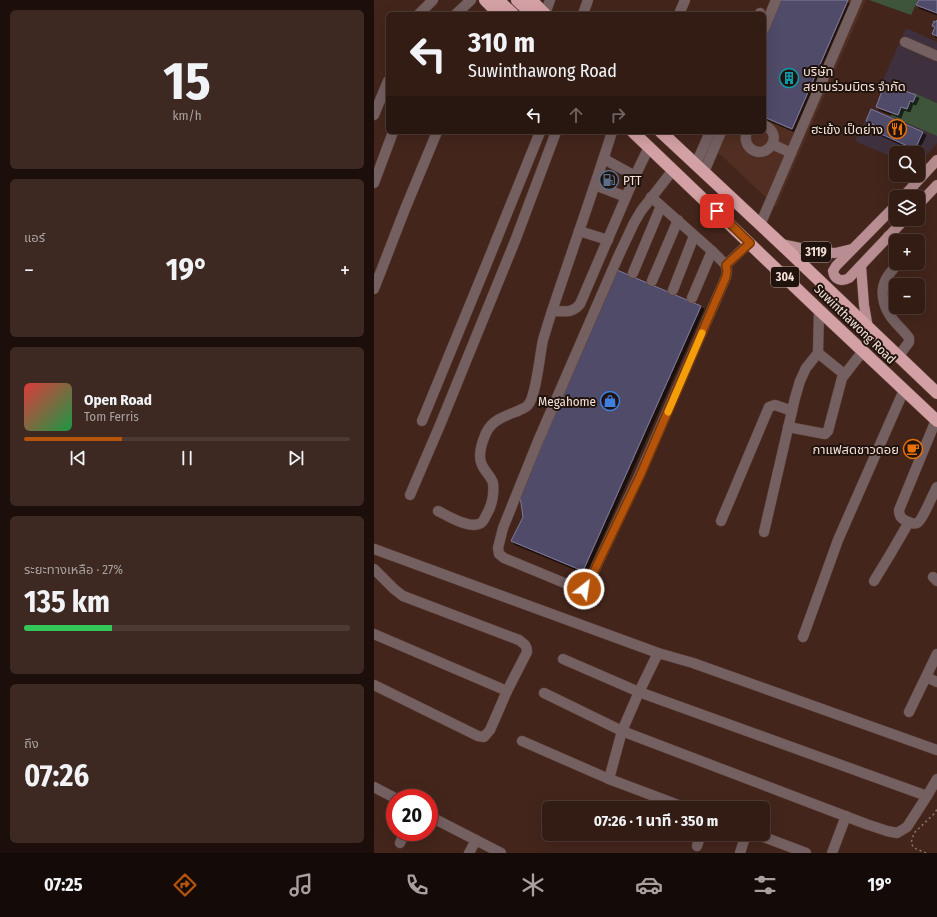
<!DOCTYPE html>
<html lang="th">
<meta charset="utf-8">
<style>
:root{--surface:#321c14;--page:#3d2922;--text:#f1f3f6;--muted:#a8a1a0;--line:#4d3a34;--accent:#b45309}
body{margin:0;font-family:"Fira Sans Condensed","Noto Sans Thai",sans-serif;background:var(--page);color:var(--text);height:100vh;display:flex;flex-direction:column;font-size:15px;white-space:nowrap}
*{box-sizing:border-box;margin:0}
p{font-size:13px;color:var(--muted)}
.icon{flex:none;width:22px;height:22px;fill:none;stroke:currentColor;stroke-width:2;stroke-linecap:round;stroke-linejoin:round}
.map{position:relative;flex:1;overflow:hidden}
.drawer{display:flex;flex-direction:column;gap:10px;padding:10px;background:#1c0f0b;width:374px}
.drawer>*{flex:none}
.top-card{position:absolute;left:12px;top:12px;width:380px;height:122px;border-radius:6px;box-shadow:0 4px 16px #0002,0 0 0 1px var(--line);background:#321c14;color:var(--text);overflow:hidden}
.tools{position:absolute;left:515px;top:146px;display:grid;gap:8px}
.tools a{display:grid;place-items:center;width:36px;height:36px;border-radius:6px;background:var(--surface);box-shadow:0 4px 16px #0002,0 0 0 1px var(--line);font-size:20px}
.speed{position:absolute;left:12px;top:789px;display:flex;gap:8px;font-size:20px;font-weight:700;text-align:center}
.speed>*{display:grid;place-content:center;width:52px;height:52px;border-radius:50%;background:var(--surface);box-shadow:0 4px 16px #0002,0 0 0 1px var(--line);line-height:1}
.speed .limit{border:6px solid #d22;background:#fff;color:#111}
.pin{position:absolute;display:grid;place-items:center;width:34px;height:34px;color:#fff;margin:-17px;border-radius:8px;box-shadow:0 2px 6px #0006}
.me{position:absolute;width:44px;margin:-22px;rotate:30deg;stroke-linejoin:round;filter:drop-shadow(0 0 3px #0008)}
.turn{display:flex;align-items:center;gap:14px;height:84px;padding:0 16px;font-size:18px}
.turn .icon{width:52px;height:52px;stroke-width:2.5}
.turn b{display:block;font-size:28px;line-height:34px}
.lanes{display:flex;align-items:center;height:38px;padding:0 16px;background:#0003;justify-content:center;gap:20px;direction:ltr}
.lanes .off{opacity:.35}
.big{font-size:30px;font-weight:700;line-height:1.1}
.drawer .widget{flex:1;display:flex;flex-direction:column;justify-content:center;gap:6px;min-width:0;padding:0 14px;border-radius:6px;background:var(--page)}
.drawer .dial{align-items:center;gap:0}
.dial b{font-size:52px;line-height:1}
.song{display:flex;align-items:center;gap:12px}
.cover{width:48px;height:48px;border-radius:6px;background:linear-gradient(135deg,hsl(0 70% 55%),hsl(140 70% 35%))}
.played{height:4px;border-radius:2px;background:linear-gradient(90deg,var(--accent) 30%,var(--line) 30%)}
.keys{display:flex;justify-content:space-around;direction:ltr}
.heat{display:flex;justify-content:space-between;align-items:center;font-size:22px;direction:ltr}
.charge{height:6px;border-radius:3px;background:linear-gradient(90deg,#34c759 27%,var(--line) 0)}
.trip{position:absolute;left:168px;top:801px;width:228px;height:40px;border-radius:6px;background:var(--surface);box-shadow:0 4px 16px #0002,0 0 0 1px var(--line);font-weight:700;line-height:40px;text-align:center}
.menu{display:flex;height:64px;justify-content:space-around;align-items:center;background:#140b08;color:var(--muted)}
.menu .icon{width:28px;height:28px}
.menu .on{color:var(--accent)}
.menu b{font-size:18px;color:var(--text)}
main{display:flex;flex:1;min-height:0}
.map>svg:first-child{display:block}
.commercial{fill:#3f303d}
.built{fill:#512e21}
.green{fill:#3e553b}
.building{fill:#4f4b68;stroke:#7e7a9a;filter:url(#shadow)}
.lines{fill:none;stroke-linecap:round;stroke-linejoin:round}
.minor-casing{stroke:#5f4339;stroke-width:11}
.major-casing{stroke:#5f4339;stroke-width:11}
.highway-casing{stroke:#5f4339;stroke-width:13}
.path{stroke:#8f756c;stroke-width:1.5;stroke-dasharray:2 3;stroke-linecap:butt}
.minor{stroke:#745f61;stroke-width:10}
.major{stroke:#b88e92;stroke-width:10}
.highway{stroke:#d3a0a5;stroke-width:12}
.route-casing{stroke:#753606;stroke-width:10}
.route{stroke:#b45309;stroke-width:7}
.slow{stroke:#f59e0b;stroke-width:7}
.labels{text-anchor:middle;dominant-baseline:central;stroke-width:4;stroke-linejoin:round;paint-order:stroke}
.shield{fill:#20130e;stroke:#b4a29b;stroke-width:1}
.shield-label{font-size:12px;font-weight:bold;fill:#f4e0d8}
.poi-label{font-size:13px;fill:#f4e0d8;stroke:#20130e;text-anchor:end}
.street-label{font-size:13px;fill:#f4e0d8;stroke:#20130e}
</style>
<main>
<section class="drawer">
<div class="widget dial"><b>15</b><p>km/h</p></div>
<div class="widget"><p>แอร์</p>
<div class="heat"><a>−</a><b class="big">19°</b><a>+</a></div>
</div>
<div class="widget">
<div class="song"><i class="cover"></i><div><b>Open Road</b><p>Tom Ferris</p></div></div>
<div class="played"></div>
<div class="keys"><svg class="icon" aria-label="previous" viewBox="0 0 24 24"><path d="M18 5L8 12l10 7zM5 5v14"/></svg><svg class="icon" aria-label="pause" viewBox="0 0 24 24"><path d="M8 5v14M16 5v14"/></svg><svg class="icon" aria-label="next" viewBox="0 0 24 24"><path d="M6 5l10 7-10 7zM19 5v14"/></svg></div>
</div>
<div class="widget"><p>ระยะทางเหลือ · 27%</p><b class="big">135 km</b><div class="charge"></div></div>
<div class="widget"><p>ถึง</p><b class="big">07:26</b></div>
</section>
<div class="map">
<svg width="563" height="853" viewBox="0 0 563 853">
<defs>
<filter id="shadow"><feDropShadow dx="3" dy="3" stdDeviation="0" flood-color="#0009"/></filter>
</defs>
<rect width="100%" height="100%" fill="#43251b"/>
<g class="commercial">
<path d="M 532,28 L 563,42 L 563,103 L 509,80 Z"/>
<path d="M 497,108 L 563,136 L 563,143 L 544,165 L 544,153 L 522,153 L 522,159 L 481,141 Z"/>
</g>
<path class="built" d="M 396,0 L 492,0 L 402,207 L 349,157 L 334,146 L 339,132 L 390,132 L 390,15 Z"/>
<g class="green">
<path d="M 495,0 L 544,0 L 537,15 Z"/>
<path d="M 540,93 L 563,103 L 563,136 L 516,116 Z"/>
</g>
<g class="building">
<path d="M 407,0 L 474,0 L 418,129 L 390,117 L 390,39 Z"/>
<path d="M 545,0 L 563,0 L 563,13 L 542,5 Z"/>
<path d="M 563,20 L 563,36 L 558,34 L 561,27 L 558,26 L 560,21 L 562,22 Z"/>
<path d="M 511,83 L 542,95 L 539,102 L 536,101 L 533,109 L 527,107 L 524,115 L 502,107 Z"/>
<path d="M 497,109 L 549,132 L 542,147 L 539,145 L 538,148 L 505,133 L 506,131 L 499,128 L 500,125 L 492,121 Z"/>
<path d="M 243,270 L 327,306 L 209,571 L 137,541 L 149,517 L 146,496 Z"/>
</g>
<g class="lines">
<g class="minor-casing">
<g id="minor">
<path d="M 45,14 L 59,0"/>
<path d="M 82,14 L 97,0"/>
<path d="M 171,14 L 176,0"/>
<path d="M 209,14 L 214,0"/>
<path d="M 305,14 L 311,0"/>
<path d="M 386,14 L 386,13"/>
<path d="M 390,29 L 402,0"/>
<path d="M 531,42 L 563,56"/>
<path d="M 0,115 L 14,81"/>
<path d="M 238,132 C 219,192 198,251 178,311 C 190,311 198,314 206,304 L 261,176 L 275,147"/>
<path d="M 373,132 C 371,137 371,142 375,147 C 390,163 413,136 390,125"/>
<path d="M 398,144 L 417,153"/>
<path d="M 230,159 L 261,176"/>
<path d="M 322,164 L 336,132"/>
<path d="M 299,170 L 267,211 L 260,223 L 244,257 L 164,441 L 129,528 L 124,548 L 125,554 L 130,558 L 205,589 L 210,589 L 214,584 L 265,476 L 352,277 L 353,271 L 352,265"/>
<path d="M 330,172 L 347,132"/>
<path d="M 0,183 L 19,132"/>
<path d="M 221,185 L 252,197"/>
<path d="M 277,197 L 338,251 L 352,265 L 375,243"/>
<path d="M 386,225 L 483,0"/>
<path d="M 205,231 L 234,240"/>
<path d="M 514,236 L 522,246"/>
<path d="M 524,263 C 520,269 514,274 511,281 C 505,295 511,311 521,322 C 525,327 531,332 535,338 L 535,342 L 524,357"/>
<path d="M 259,273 L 287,206"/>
<path d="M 278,281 L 304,220"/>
<path d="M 0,289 L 31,209 L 63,132"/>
<path d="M 299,290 L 320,236"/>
<path d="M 318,298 L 338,251"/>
<path d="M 444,353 L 470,374"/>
<path d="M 562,420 L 525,510 C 525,517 528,519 534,522 C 536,523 540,524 543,523 C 548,521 559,494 563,487"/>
<path d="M 48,421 L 113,263 L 166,132"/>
<path d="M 414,427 L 451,434 L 454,431 L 468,378 L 489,351"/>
<path d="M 36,495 L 66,425 L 141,241 L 182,132"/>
<path d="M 64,511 C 74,516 96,530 107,523 C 111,520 112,514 115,510 C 118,503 120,492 119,483 C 117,476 111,472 108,465 C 103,455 108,442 112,433 C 118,420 131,416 144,411 C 147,409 152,408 154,405 C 162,397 166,353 169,340 C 172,330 175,320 178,311"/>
<path d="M 347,521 L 395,407 L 401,405 L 418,411"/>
<path d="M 390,532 L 421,398 L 426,381 L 432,368 L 444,353 L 445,310"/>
<path d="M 0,549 L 284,653 L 319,663 L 563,750"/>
<path d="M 0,569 L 20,589 L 29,596 L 145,640 C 150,644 153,645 153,652 L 133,691 L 116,730 L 110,737 L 104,736 L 0,685"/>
<path d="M 559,577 L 563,581"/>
<path d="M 500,581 L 517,553 L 535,522"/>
<path d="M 0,634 L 133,691"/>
<path d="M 429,637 L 464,540 L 530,390"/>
<path d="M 284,653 L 265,692 L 248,731 L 235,779 L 312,808"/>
<path d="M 189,659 L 265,692 L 553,796 L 563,779"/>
<path d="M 552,677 L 563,682"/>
<path d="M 170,693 L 248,731 L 492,824 L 513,831 L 523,833 L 533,827 L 553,796"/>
<path d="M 535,712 L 563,654"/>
<path d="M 148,741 L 235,779"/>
<path d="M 0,787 L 21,798"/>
<path d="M 55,816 L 127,853"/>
<path d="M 382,834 L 432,853"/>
<path d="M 26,843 L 31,832"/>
<path d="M 323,846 L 327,834"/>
<path d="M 95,853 L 102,840"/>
<path d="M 366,853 L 372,834"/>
<path d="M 458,853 L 472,816"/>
</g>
</g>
<g class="major-casing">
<g id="major">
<path d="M 529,197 L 563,160"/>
<path d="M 522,205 L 462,266 L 459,271 C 460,280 468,282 475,278 L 531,219"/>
<path d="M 544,205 L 563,185"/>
<path d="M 407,244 L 445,252 L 461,253 L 478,249"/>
<path d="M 487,266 L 490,305 L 494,328"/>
</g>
</g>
<g class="highway-casing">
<g id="highway">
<path d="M 111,0 L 125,14"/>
<path d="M 124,0 L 139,14"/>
<path d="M 143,0 L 158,14"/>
<path d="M 157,0 L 171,14"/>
<path d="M 259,132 L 445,310 L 563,421"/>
<path d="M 287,132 L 407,244 L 563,393"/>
</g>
</g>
<path class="path" d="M 552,853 L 540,848 L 537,843 L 540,833 L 561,813 L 563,809"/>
<use href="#minor" class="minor"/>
<use href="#major" class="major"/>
<use href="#highway" class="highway"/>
</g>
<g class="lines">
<g class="route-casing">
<path id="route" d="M 210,589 L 214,584 L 266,476 L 352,277 L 353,271 L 352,265 L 376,243 L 343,211"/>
</g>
<use href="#route" class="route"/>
<path class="slow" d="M 294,412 L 328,333"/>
</g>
<defs>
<g id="building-ring" transform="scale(1)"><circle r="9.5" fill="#20130e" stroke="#0f9aa8" stroke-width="1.5"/><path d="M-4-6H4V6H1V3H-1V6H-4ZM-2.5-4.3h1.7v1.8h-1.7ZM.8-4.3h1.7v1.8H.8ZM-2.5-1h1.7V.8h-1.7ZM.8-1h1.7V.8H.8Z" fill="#0f9aa8"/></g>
<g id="restaurant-ring" transform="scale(1)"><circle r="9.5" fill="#20130e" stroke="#e8710a" stroke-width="1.5"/><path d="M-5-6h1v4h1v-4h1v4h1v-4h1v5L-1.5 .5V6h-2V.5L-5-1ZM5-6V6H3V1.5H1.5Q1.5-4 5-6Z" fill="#e8710a"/></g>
<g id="fuel-ring" transform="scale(1)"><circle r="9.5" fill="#20130e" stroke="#5c6f8a" stroke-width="1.5"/><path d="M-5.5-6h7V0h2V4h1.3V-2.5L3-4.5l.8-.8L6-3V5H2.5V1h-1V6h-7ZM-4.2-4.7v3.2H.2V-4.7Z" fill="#5c6f8a"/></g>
<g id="shop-ring" transform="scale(1)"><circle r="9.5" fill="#20130e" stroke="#3f7fe0" stroke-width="1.5"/><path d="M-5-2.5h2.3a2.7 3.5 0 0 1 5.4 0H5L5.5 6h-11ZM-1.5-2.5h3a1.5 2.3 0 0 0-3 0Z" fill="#3f7fe0"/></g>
<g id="cafe-ring" transform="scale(1)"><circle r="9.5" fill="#20130e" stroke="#e8710a" stroke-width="1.5"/><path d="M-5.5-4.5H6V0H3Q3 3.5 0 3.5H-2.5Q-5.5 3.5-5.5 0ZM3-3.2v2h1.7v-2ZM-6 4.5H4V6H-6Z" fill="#e8710a"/></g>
</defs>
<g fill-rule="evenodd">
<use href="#building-ring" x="415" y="78"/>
<use href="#restaurant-ring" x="523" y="129"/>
<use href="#fuel-ring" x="235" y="180"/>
<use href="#shop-ring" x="236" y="401"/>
<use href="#cafe-ring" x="539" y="449"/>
</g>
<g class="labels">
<g class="shield">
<rect x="427" y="242" width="30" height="20" rx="3"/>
<rect x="397" y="267" width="28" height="20" rx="3"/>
</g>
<g class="shield-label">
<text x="442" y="252">3119</text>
<text x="411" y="277">304</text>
</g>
<g class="poi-label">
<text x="429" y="71" text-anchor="start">บริษัท<tspan x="429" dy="15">สยามร่วมมิตร จำกัด</tspan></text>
<text x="509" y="129">ฮะเข้ง เป็ดย่าง</text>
<text x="249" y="180" text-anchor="start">PTT</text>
<text x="222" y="401">Megahome</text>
<text x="525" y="449">กาแฟสดชาวดอย</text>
</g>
<g class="street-label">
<text transform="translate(481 324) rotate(44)">Suwinthawong Road</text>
</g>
</g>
</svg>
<div class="tools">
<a><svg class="icon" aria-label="search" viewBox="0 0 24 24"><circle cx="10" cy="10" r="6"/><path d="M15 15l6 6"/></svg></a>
<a><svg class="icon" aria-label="layers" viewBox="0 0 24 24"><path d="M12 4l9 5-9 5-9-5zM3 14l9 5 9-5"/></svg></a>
<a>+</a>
<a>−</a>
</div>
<div class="speed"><div class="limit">20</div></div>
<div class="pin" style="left:343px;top:211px;background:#d93025"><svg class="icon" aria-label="arrive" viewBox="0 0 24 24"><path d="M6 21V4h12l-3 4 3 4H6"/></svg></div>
<svg class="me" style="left:210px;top:589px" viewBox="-20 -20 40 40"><circle r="17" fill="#b45309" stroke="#fff" stroke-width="3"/><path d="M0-11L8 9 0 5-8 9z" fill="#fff"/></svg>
<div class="trip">07:26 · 1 นาที · 350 m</div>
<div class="top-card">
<div class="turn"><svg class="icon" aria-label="left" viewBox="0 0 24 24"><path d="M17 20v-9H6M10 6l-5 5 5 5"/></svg><div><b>310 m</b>Suwinthawong Road</div></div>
<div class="lanes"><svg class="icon" aria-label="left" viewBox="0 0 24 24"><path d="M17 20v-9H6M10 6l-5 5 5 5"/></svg><svg class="icon off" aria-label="ahead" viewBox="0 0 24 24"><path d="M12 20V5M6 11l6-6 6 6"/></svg><svg class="icon off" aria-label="right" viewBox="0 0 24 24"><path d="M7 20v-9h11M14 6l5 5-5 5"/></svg></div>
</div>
</div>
</main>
<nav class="menu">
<b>07:25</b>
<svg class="icon on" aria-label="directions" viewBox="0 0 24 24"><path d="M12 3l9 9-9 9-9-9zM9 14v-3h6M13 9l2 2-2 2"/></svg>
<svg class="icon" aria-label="music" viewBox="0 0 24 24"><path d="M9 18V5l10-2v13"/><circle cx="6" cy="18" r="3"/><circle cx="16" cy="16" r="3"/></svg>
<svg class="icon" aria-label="phone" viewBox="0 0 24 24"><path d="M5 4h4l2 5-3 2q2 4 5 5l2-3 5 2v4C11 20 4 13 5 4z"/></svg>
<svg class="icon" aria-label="climate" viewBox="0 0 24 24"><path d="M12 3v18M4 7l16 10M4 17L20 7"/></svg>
<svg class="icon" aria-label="car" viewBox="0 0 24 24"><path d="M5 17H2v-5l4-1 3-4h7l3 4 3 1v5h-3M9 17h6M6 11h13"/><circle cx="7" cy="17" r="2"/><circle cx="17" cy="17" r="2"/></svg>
<svg class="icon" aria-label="filters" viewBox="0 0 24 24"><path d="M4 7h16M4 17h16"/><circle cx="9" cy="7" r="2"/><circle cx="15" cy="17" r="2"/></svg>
<b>19°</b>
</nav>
